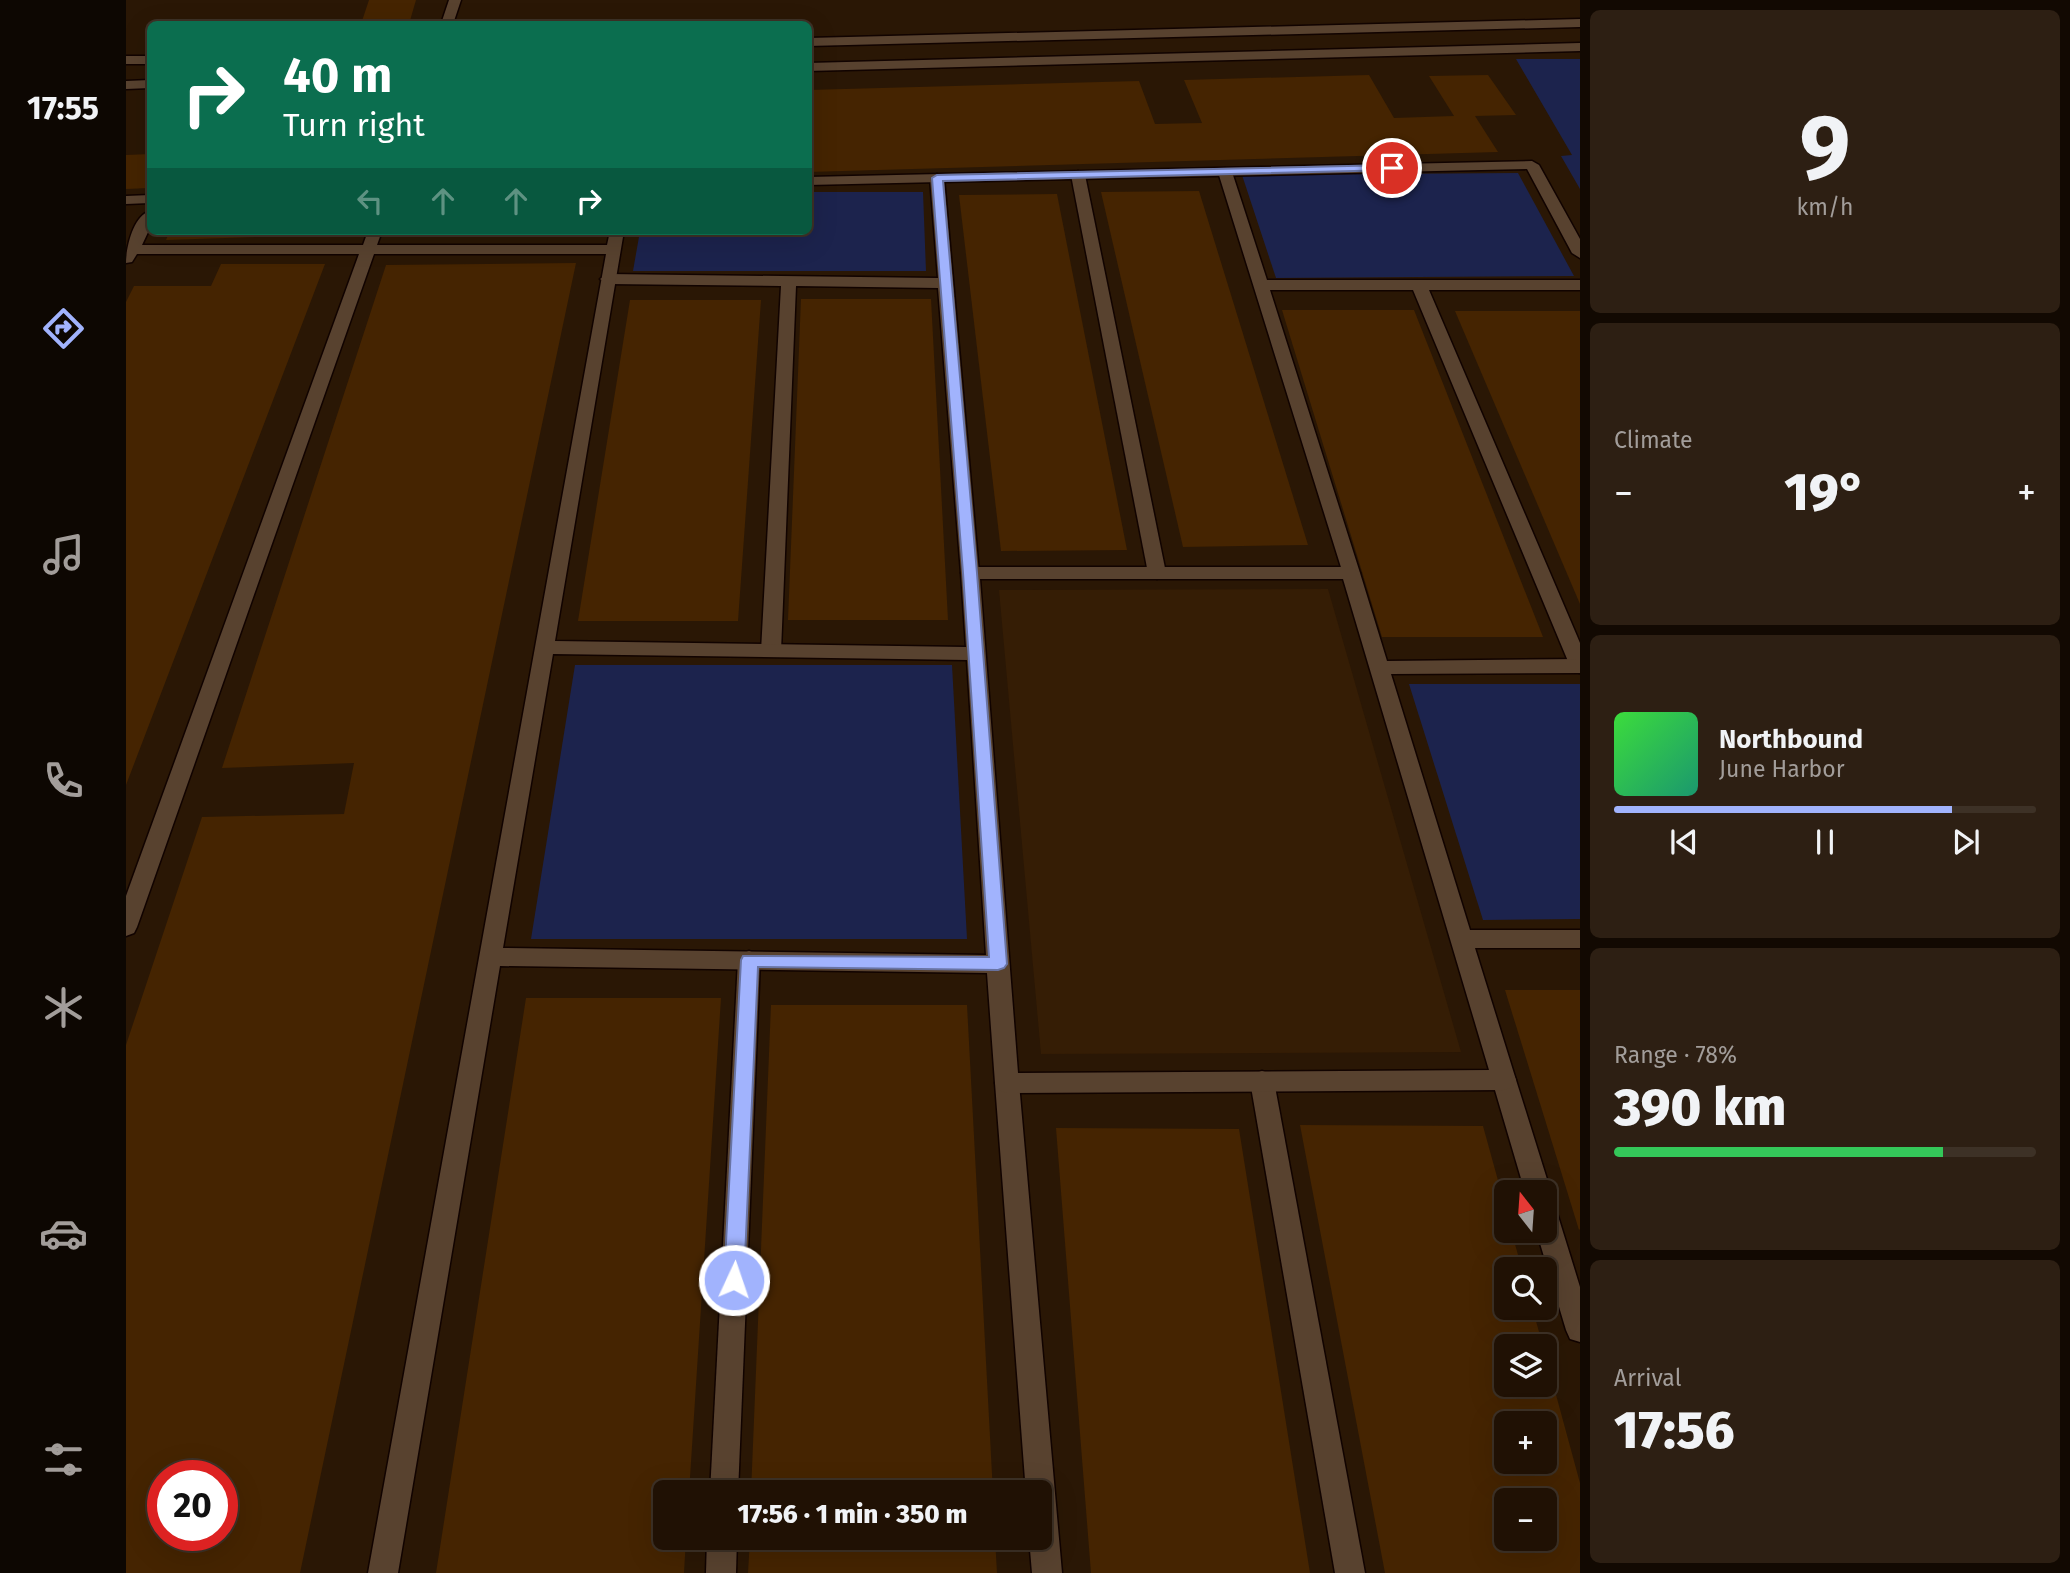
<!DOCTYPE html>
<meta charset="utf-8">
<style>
:root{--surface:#201104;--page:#2d1f13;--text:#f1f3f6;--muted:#a29d9a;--line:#3d3126;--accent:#a1b3fd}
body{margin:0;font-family:"Fira Sans",sans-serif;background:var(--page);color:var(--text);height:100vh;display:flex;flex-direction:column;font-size:26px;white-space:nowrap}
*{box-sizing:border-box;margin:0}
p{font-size:23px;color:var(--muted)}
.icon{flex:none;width:38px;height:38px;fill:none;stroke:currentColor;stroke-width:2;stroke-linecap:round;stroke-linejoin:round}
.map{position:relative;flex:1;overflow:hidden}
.drawer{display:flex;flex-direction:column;gap:10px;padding:10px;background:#120902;width:490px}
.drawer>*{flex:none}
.banner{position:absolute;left:21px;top:21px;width:665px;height:214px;border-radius:10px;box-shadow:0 7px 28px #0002,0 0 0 2px var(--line);background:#0b6e4f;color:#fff;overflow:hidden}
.needle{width:46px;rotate:343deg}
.controls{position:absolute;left:1368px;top:1180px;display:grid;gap:14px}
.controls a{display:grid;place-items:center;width:63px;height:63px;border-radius:10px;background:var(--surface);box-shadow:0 7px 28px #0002,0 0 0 2px var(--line);font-size:35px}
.speed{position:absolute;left:21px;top:1460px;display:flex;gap:14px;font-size:35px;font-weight:700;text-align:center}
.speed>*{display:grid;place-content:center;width:91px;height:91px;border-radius:50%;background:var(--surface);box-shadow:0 7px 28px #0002,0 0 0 2px var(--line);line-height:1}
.speed .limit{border:10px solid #d22;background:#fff;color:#111}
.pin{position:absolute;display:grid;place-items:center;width:60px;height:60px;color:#fff;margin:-30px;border:4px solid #fff;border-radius:50%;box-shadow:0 2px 7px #0007}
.me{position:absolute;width:77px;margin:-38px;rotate:3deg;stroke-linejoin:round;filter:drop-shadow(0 0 5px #0008)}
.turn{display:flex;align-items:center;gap:24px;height:147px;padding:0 21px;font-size:32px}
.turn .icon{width:91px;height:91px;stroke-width:2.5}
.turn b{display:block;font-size:49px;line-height:60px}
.lanes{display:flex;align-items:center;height:66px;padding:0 21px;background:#0003;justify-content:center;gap:35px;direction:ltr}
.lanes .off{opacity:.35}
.big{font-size:52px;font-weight:800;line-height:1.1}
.drawer .card{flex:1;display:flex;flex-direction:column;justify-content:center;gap:10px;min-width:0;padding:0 24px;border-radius:10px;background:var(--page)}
.drawer .dial{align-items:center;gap:0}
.dial b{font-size:91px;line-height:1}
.song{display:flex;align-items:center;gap:21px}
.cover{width:84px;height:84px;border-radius:10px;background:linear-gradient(135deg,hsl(120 70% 55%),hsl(160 70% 35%))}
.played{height:7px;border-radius:4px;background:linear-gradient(90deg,var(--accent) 80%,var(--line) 80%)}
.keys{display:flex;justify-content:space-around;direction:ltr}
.heat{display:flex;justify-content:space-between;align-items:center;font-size:38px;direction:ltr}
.charge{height:10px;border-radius:5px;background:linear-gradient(90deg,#34c759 78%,var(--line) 0)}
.trip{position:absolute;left:527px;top:1480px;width:399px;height:70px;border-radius:10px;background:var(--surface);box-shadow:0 7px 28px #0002,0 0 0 2px var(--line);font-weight:800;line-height:70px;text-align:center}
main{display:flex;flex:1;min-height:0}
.tabs{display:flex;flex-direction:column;width:126px;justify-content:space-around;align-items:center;background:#0d0702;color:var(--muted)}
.tabs .icon{width:49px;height:49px}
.tabs .on{color:var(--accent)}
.tabs b{font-size:32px;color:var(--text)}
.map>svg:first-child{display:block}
.built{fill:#351d05}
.green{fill:#1c234d}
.building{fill:#452401;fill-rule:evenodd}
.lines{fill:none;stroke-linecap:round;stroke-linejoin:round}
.service-casing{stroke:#110300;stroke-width:3}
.minor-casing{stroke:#110300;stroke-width:3}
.tertiary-casing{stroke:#110300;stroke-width:3}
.service{fill:#58422f;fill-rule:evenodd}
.minor{fill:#58422f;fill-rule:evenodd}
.tertiary{fill:#58422f;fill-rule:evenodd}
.route{fill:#a1b3fd;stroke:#6974a4;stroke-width:2}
</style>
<main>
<nav class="tabs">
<b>17:55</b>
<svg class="icon on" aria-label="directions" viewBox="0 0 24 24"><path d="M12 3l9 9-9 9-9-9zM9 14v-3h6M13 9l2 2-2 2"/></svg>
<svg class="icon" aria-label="music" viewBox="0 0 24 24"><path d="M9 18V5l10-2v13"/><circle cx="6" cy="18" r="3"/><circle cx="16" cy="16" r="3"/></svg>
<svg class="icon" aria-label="phone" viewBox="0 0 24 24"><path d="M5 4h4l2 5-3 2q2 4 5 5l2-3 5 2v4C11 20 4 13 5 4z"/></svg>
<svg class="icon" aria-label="climate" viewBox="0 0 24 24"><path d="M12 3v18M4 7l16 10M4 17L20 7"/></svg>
<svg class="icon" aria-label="car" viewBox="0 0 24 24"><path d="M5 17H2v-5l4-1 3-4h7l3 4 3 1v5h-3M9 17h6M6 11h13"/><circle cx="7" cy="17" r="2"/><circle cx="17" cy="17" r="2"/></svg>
<svg class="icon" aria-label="filters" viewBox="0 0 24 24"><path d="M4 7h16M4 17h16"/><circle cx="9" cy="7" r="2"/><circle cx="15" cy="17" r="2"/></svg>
</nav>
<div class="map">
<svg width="1454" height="1573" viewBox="0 0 1454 1573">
<rect width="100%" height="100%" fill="#2a1705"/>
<path class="built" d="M 1202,589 L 1335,1052 L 915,1054 L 873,590 Z"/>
<g class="green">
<path d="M 1390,59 L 1454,59 L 1454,189 L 1435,156 L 1446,155 Z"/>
<path d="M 1392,173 L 1448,276 L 1150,278 L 1116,175 Z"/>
<path d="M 683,192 L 797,192 L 800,271 L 507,271 L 514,231 L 682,231 Z"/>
<path d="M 449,665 L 826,665 L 841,939 L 405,939 Z"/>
<path d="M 1283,684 L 1454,684 L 1454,919 L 1357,920 Z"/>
</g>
<g class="building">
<path d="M 243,0 L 290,0 L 283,24 L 235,24 Z"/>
<path d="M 1243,75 L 1268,118 L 1328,116 L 1303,76 L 1362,75 L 1390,115 L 1349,116 L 1372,152 L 682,172 L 682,90 L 1013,81 L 1029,124 L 1076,123 L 1058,80 Z"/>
<path d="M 24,154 L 24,188 L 0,189 L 0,155 Z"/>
<path d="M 1073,191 L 1182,545 L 1057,547 L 975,192 Z"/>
<path d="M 931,194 L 1001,550 L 875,551 L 833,195 Z"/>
<path d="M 44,231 L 194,231 L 193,235 L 40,240 Z"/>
<path d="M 450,263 L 174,1573 L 0,1573 L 0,1045 L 76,817 L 218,814 L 228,763 L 96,768 L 260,265 ZM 37,1475 L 96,1475 L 96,1535 L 37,1535 Z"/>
<path d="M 95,264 L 199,264 L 0,785 L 0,302 L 8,286 L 85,286 Z"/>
<path d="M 675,299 L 805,299 L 822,620 L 662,620 Z"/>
<path d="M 504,300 L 635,300 L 612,621 L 452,621 Z"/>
<path d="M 1156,310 L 1288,310 L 1417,637 L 1256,637 Z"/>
<path d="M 1329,311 L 1454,311 L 1454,604 Z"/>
<path d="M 1379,990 L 1454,990 L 1454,1229 L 1453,1230 Z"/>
<path d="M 400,998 L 595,998 L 563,1493 L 539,1493 L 539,1538 L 560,1538 L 558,1573 L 310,1573 Z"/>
<path d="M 645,1005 L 841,1005 L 867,1493 L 625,1493 Z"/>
<path d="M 1174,1125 L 1357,1126 L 1381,1213 L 1381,1230 L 1385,1230 L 1396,1269 L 1381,1269 L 1381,1307 L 1406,1307 L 1417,1346 L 1381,1346 L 1381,1384 L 1419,1384 L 1420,1358 L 1454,1483 L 1454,1573 L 1259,1573 ZM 1381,1423 L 1419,1423 L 1419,1461 L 1381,1461 ZM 1381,1500 L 1419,1500 L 1419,1538 L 1381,1538 Z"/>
<path d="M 930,1128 L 1113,1129 L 1184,1573 L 965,1573 Z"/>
<path d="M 624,1538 L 869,1538 L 871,1573 L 622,1573 Z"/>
</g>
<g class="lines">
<g class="service-casing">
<g id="service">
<path d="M 1099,168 L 1106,172 L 1141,280 L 1454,280 L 1454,290 L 1303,290 L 1454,643 L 1454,673 L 1447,671 L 1444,666 L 1287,290 L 1144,290 L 1234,573 L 1232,577 L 1218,577 L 1092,172 Z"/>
<path d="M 952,171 L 959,175 L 1040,573 L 1031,579 L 1022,573 L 945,175 Z"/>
<path d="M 811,174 L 818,178 L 853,573 L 844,579 L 835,573 L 812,288 L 670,286 L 655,651 L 652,656 L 638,656 L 635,651 L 655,286 L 482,284 L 474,279 L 482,274 L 812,278 L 804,178 Z"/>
<path d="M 623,951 L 631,954 L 634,960 L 612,1493 L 584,1493 L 612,960 L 615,954 Z"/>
<path d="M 1378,1070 L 1387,1073 L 1390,1080 L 1425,1192 L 1419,1200 L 1419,1192 L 1399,1192 L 1366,1080 L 1369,1073 Z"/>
<path d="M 1136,1071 L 1145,1074 L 1148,1081 L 1239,1573 L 1209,1573 L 1124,1081 L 1127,1074 Z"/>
<path d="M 881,1073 L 890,1076 L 893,1083 L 936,1573 L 906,1573 L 903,1538 L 914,1538 L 914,1493 L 900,1493 L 869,1083 L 872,1076 Z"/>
<path d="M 1419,1205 L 1428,1208 L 1432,1216 L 1454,1287 L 1454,1342 L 1444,1339 L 1440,1330 L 1410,1230 L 1419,1230 Z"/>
<path d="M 581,1538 L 611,1538 L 610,1573 L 580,1573 Z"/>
</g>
</g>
<g class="minor-casing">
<g id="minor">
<path d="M 323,0 L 335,0 L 327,24 L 315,24 Z"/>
<path d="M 1406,161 L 1413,165 L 1454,239 L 1454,258 L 1446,253 L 1401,169 L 682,185 L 682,177 Z"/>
<path d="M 24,195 L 24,203 L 0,204 L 0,196 Z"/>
<path d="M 24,211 L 24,228 L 16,245 L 237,245 L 242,231 L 256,231 L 251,245 L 481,245 L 484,231 L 498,231 L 429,641 L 840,647 L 835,573 L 844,567 L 1225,567 L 1234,573 L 1261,661 L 1454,659 L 1454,673 L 1265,674 L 1344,930 L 1454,930 L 1454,948 L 1349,948 L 1390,1080 L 1387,1087 L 1378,1090 L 881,1093 L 872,1090 L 869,1083 L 861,973 L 374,966 L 272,1573 L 242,1573 L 480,254 L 248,254 L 11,927 L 8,933 L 0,936 L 0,896 L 233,254 L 11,254 L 6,262 L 0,263 C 0,248 7,216 24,211 ZM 854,579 L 1217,579 L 1363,1070 L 892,1073 ZM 427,654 L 841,660 L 860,955 L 377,948 Z"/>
</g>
</g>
<g class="tertiary-casing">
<g id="tertiary">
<path d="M 1454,19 L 1454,27 L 682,46 L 682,38 Z"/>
<path d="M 1454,43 L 1454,51 L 682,71 L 682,63 Z"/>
<rect x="0" y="56" width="24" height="8"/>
<path d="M 24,80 L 24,88 L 0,89 L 0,81 Z"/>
</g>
</g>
<use href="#service" class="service"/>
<use href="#minor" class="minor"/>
<use href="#tertiary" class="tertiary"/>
</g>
<path class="route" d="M 1266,165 L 1271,168 L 1270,170 L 817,181 L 851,573 L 881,964 L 878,968 L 872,970 L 632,967 L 618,1280 L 615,1286 L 608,1289 L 601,1286 L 598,1280 L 615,960 L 617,956 L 863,957 L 837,573 L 806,178 L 811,175 Z"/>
</svg>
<div class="controls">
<a><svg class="needle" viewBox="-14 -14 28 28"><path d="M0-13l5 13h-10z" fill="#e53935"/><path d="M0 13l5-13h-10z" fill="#a29d9a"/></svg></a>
<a><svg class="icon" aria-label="search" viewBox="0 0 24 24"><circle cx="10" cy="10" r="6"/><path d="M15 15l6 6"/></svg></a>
<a><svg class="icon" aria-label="layers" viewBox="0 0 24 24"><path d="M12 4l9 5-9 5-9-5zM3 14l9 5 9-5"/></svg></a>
<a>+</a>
<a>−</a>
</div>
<div class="speed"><div class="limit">20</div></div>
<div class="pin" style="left:1266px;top:168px;background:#d93025"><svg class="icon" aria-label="arrive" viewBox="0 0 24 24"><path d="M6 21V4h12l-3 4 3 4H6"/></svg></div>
<svg class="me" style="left:608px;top:1280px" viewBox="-20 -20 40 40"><circle r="17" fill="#a1b3fd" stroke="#fff" stroke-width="3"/><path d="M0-11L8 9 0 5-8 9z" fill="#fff"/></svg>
<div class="trip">17:56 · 1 min · 350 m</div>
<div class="banner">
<div class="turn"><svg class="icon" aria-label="right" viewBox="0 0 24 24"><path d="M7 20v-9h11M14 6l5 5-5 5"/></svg><div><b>40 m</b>Turn right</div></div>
<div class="lanes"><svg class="icon off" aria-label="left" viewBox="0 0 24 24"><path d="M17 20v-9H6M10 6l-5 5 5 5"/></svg><svg class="icon off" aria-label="ahead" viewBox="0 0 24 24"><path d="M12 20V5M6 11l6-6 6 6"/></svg><svg class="icon off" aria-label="ahead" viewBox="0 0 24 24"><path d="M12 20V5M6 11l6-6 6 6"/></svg><svg class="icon" aria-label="right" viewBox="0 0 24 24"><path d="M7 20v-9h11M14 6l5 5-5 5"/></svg></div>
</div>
</div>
<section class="drawer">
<div class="card dial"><b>9</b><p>km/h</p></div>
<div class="card"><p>Climate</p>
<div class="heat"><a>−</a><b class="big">19°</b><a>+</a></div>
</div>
<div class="card">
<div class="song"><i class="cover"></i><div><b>Northbound</b><p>June Harbor</p></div></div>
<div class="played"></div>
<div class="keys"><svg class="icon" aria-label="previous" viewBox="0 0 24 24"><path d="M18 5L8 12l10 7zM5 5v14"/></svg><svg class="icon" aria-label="pause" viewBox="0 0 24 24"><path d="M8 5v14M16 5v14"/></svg><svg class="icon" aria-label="next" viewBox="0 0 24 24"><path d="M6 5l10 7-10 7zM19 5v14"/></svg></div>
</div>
<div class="card"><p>Range · 78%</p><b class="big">390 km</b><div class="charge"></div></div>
<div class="card"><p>Arrival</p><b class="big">17:56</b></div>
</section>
</main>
